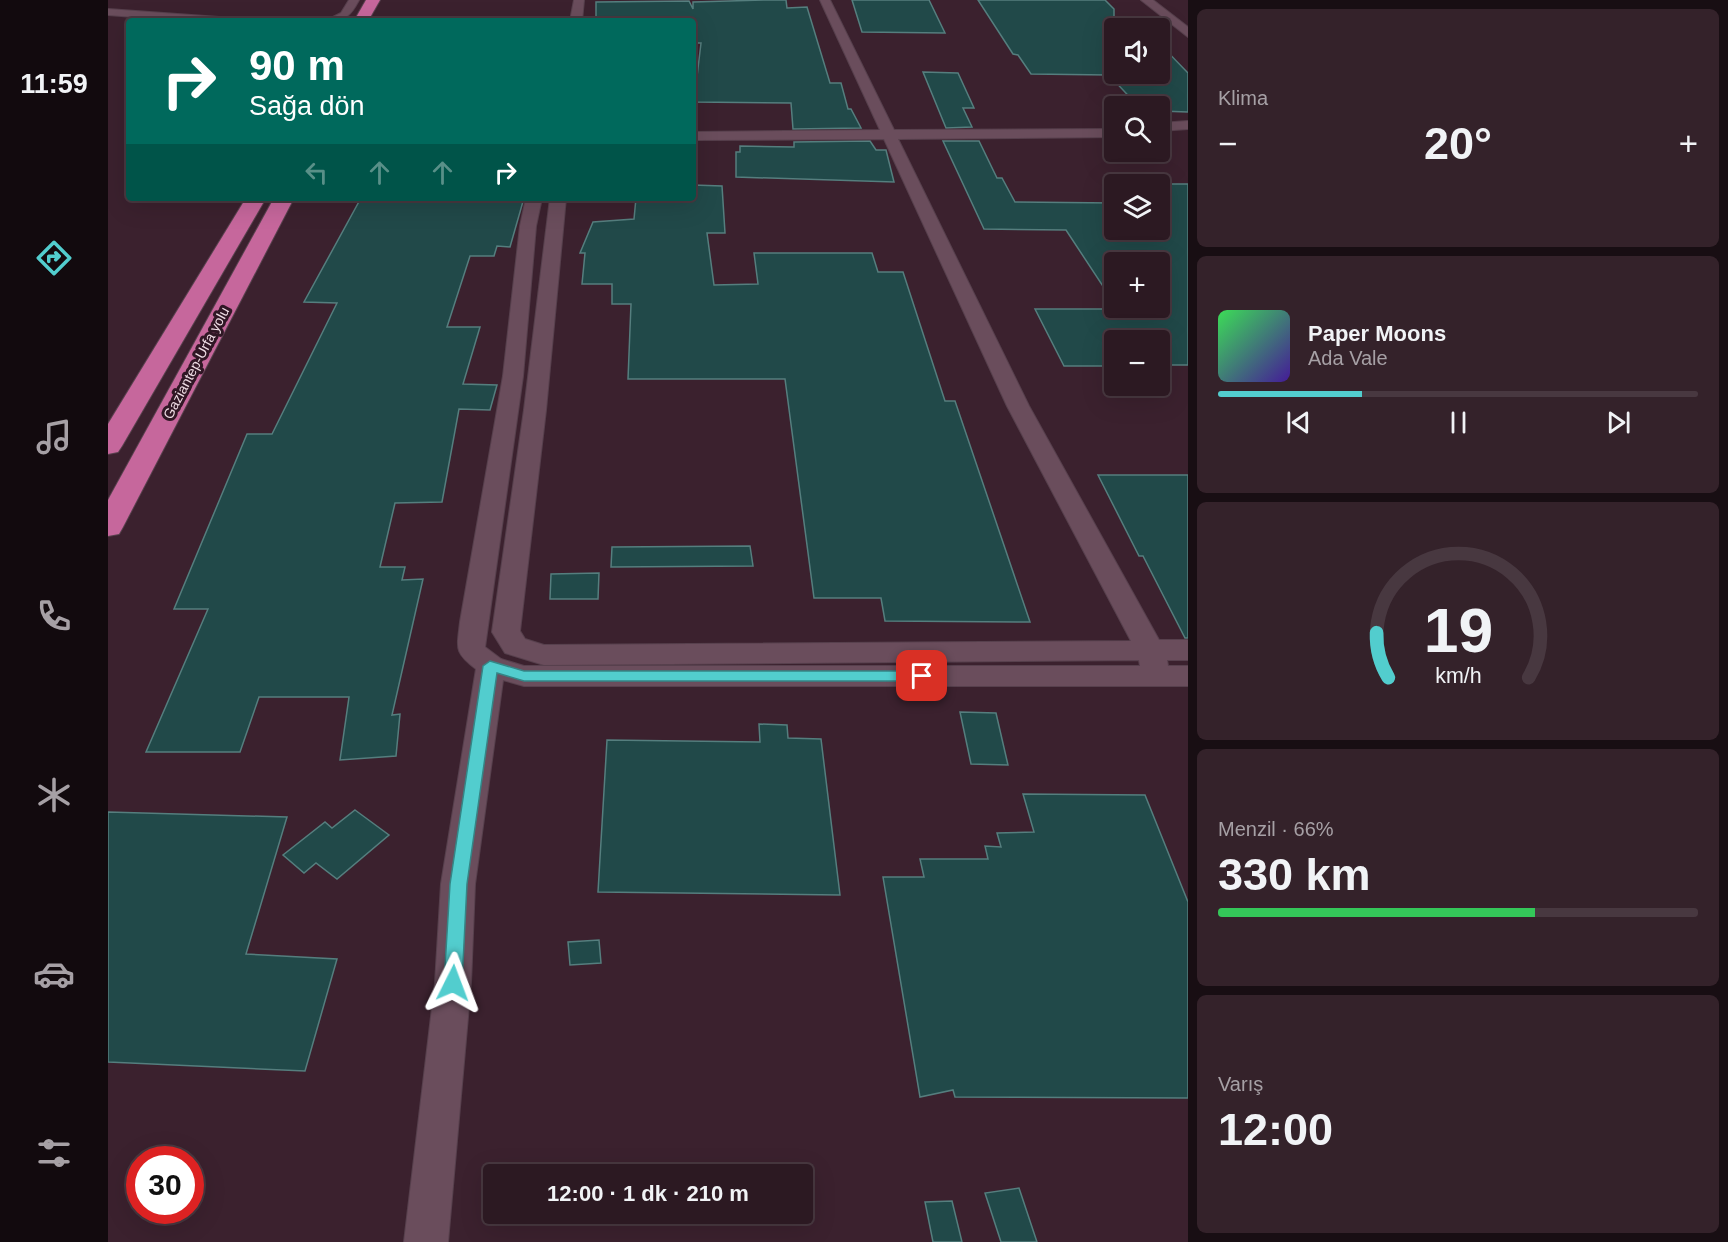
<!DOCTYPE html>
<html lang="tr">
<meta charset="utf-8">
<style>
:root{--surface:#2c1922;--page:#34222a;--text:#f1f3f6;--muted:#a6a0a5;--line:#483840;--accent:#52cdce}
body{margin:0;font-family:Arial,sans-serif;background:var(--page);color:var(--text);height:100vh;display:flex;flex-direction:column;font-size:22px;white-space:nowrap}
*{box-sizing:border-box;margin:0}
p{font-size:20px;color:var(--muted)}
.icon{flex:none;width:33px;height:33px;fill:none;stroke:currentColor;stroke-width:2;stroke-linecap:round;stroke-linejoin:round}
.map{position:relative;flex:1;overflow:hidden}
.drawer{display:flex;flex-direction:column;gap:9px;padding:9px;background:#180e13;width:540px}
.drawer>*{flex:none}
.hud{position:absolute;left:18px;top:18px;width:570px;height:183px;border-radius:6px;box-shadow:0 6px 24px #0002,0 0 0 2px var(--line);background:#00695c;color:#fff;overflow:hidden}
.fabs{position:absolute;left:996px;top:18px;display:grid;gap:12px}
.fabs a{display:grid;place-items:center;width:66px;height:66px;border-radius:6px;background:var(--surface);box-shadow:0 6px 24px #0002,0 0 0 2px var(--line);font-size:30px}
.speed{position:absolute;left:18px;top:1146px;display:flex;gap:12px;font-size:30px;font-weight:700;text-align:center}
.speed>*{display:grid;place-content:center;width:78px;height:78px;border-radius:50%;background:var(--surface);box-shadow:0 6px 24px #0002,0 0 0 2px var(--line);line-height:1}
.speed .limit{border:9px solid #d22;background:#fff;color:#111}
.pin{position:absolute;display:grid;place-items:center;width:51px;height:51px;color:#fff;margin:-26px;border-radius:12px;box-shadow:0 3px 9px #0006}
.me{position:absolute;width:66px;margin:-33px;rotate:3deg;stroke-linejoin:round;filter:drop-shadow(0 0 4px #0008)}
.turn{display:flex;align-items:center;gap:21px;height:126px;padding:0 24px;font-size:27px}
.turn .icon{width:78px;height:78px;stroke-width:2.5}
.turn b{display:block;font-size:42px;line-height:51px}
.lanes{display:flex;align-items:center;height:57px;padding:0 24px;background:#0003;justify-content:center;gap:30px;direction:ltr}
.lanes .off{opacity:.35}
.big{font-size:45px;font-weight:600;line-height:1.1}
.drawer .tile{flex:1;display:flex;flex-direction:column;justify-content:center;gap:9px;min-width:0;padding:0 21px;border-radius:9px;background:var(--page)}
.drawer .dial{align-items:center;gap:0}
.dial svg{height:156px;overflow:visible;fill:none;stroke:var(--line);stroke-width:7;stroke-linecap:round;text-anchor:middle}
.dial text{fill:var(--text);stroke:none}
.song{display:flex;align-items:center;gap:18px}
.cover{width:72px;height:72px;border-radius:9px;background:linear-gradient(135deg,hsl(130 70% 55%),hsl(260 70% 35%))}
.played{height:6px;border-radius:3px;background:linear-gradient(90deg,var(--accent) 30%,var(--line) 30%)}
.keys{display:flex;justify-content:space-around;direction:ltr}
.heat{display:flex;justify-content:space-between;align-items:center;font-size:33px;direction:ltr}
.charge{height:9px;border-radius:4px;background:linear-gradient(90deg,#34c759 66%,var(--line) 0)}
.trip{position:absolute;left:375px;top:1164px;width:330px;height:60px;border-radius:6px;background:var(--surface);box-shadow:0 6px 24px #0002,0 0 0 2px var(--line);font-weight:600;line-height:60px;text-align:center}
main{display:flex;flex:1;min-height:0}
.menu{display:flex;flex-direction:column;width:108px;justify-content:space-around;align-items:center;background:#120a0e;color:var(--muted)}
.menu .icon{width:42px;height:42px}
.menu .active{color:var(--accent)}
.menu b{font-size:27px;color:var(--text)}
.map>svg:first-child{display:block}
.building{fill:#214949;stroke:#557e7e;stroke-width:1.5}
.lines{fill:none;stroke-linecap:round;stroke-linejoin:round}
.minor-casing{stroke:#57404d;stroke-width:2}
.highway-casing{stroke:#57404d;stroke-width:2}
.minor{fill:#6a4d5c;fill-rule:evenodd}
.highway{fill:#c6679c;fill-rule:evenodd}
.route{fill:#52cdce;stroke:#358586;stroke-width:1.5}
.labels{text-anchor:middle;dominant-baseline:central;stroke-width:6;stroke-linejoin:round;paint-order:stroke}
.far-street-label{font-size:14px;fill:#efdde5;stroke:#301725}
</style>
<main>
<nav class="menu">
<b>11:59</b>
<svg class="icon active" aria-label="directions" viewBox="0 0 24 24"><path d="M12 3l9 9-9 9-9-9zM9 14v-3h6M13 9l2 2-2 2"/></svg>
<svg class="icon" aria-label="music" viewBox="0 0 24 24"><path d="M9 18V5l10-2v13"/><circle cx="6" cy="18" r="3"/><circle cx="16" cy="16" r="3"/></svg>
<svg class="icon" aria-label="phone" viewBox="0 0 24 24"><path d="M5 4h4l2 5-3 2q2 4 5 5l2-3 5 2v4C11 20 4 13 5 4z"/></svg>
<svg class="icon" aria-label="climate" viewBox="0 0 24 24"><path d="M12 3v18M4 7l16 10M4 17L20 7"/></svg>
<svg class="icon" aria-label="car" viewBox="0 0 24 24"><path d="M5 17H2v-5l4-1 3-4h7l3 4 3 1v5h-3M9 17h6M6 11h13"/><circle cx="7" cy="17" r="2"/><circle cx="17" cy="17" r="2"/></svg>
<svg class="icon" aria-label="filters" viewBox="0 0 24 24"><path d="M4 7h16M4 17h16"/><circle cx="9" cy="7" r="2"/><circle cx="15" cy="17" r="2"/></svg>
</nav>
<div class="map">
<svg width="1080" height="1242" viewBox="0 0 1080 1242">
<rect width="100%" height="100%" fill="#3b212e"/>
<g class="building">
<path d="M 656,0 L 678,0 L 679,8 L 699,7 L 722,83 L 733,83 L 740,109 L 743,109 L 753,128 L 685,129 L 683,103 L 586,102 L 593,43 L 585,43 L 585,19 L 488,19 L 488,2 L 581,1 L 585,9 L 585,2 Z"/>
<path d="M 744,0 L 821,0 L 837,33 L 754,32 Z"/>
<path d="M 870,0 L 997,0 L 1006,9 L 1006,74 L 1052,74 L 1052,44 L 1080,73 L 1080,112 L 1052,111 L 1052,106 L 1030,106 L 1001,75 L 923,74 L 910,55 L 905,54 Z"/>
<path d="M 815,72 L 850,73 L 866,108 L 855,108 L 864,127 L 838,128 Z"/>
<path d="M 762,141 L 768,150 L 778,150 L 786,182 L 628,177 L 628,152 L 632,152 L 632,146 L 686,147 L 686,142 Z"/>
<path d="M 835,141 L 871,141 L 889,178 L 894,178 L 907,202 L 1006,203 L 1006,230 L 1052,230 L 1052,184 L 1080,184 L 1080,365 L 1052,365 L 1052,340 L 1006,340 L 1006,366 L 956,366 L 927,309 L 1052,309 L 1052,262 L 1006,262 L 1006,303 L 958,230 L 876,229 Z"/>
<path d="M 585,185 L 614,186 L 617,233 L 599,233 L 606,285 L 650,284 L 646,253 L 764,253 L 770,272 L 795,272 L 837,401 L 847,401 L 922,622 L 777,621 L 773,598 L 706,598 L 677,379 L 520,379 L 523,304 L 504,304 L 504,284 L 474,284 L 477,253 L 472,253 L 485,222 L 526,219 L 528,198 L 585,198 Z"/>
<path d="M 253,198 L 416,198 L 402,247 L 389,246 L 386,256 L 362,256 L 339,327 L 372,327 L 355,384 L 389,385 L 382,410 L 351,409 L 334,502 L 287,503 L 272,567 L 297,567 L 294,580 L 315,579 L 284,715 L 292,714 L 288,756 L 232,760 L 241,697 L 151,697 L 132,752 L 38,752 L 100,609 L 66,609 L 139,434 L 164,434 L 229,303 L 196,302 Z"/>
<path d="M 990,475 L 1080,475 L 1080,638 L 1077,638 L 1035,556 L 1031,556 Z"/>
<path d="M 642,546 L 645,566 L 503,567 L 504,547 Z"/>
<path d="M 491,573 L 490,599 L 442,599 L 443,574 Z"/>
<path d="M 852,712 L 888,713 L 900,765 L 863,764 Z"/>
<path d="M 651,724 L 679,725 L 680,738 L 713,739 L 732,895 L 490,892 L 499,740 L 652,742 Z"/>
<path d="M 915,794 L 1037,795 L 1080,902 L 1080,1098 L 847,1097 L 845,1090 L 812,1097 L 775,877 L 816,877 L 812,859 L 880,859 L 877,846 L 893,847 L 889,833 L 926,832 Z"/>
<path d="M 247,810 L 281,835 L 229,879 L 208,863 L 196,873 L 175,855 L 217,822 L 224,828 Z"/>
<path d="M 0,812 L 179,817 L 138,954 L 229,959 L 197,1071 L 0,1062 Z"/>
<path d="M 491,940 L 493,963 L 462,965 L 460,942 Z"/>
<path d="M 911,1188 L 929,1242 L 893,1242 L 877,1193 Z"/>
<path d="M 844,1201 L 854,1242 L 825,1242 L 817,1202 Z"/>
</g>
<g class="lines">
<g class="minor-casing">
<g id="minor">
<path d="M 241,0 L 251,0 C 242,17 237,21 217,21 L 233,13 Z"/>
<path d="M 466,0 L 476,0 L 474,21 L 462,21 Z"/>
<path d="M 712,0 L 722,0 L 786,130 L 1006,129 L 1006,137 L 790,139 L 921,406 L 1051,640 L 1080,640 L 1080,660 L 1059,660 L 1060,666 L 1080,666 L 1080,686 L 416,686 L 395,680 L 367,884 L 363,983 L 340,1242 L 296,1242 L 327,983 L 333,884 L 368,669 C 346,652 349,649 352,622 L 395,376 L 412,226 L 418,198 L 434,198 L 428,226 L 415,376 L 377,647 L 393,659 L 416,666 L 1032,666 L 1031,660 L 436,665 L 397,653 L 384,632 L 416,410 L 442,198 L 458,198 L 438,410 L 412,631 L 417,639 L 436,645 L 1023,641 L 899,406 L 776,139 L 585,140 L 585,132 L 772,130 Z"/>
<path d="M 1033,0 L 1045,0 L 1080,27 L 1080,37 Z"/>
<path d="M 0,9 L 125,18 L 131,21 L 78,21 L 0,15 Z"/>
<path d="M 1080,121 L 1080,129 L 1052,131 L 1052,123 Z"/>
</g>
</g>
<g class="highway-casing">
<g id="highway">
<path d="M 258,0 L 272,0 L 260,21 L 246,21 Z"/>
<path d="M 138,198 L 158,198 L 14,446 L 10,452 L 0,454 L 0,424 Z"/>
<path d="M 166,198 L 186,198 L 15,527 L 11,534 L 0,536 L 0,500 Z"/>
</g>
</g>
<use href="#minor" class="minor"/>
<use href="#highway" class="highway"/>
</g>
<path class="route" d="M 382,661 L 416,671 L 814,671 L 822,676 L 814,681 L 416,681 L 389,673 L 359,884 L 354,983 L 352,989 L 345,992 L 339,989 L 336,983 L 342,884 L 375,666 Z"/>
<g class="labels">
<g class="far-street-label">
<text transform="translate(88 363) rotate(-62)">Gaziantep-Urfa yolu</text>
</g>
</g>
</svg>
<div class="fabs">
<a><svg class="icon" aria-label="sound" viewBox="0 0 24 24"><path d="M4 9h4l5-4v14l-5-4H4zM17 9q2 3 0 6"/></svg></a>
<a><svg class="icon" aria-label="search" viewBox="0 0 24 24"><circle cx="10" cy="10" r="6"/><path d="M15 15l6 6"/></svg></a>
<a><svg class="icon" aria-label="layers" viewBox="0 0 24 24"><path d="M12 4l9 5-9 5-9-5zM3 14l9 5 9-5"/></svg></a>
<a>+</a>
<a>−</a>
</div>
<div class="speed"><div class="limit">30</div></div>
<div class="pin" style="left:814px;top:676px;background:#d93025"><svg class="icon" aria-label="arrive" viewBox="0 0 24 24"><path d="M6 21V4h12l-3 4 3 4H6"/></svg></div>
<svg class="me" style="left:345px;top:983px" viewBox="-20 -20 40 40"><path d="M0-17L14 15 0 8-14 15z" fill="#52cdce" stroke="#fff" stroke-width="4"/></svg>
<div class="trip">12:00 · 1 dk · 210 m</div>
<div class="hud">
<div class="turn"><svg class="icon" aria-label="right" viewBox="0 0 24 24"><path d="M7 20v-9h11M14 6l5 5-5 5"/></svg><div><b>90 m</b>Sağa dön</div></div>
<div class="lanes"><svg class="icon off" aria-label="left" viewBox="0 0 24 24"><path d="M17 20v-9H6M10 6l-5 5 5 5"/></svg><svg class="icon off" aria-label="ahead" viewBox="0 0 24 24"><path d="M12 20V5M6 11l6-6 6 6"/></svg><svg class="icon off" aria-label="ahead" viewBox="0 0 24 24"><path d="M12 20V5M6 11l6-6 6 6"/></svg><svg class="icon" aria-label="right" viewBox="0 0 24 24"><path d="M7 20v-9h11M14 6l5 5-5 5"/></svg></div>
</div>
</div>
<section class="drawer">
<div class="tile"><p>Klima</p>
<div class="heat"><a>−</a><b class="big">20°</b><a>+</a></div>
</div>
<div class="tile">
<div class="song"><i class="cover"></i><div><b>Paper Moons</b><p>Ada Vale</p></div></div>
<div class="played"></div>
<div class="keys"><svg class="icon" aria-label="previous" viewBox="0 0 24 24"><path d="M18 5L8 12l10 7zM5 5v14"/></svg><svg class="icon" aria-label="pause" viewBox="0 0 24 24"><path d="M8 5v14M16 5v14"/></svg><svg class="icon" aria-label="next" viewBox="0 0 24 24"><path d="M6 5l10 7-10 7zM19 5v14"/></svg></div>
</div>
<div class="tile dial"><svg viewBox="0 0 100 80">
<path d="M14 69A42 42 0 1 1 86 69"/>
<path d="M14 69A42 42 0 0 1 8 46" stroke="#52cdce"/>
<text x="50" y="56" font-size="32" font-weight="700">19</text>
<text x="50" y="72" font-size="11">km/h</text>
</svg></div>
<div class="tile"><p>Menzil · 66%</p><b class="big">330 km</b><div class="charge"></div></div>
<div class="tile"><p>Varış</p><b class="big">12:00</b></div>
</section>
</main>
